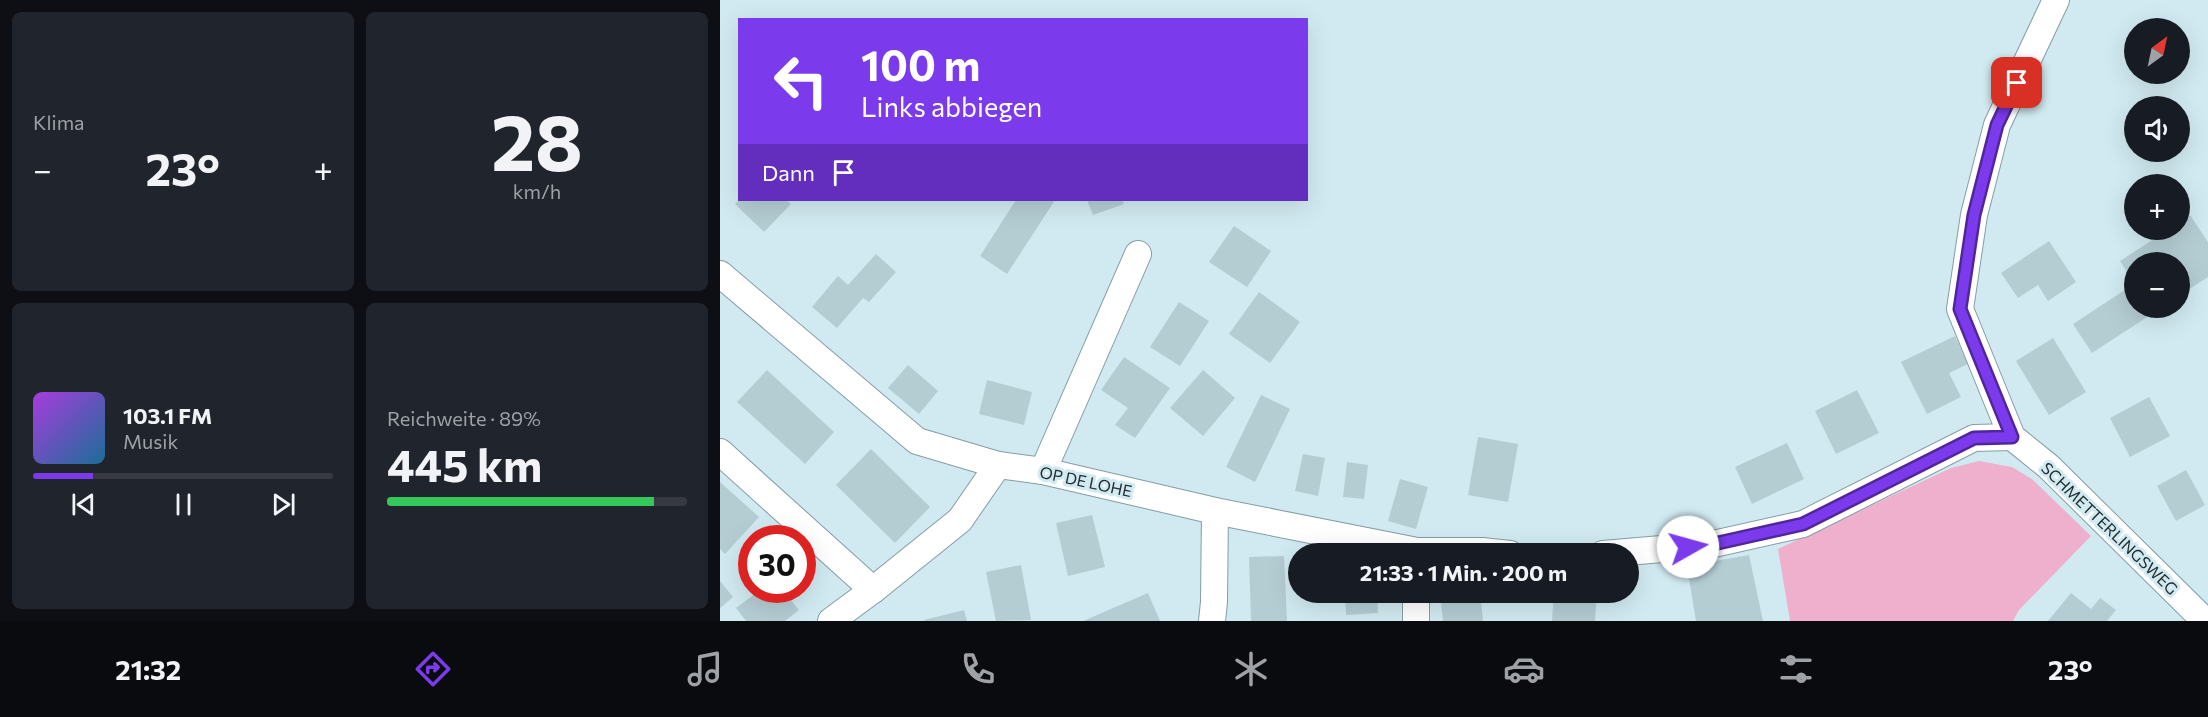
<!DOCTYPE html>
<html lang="de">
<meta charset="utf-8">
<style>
:root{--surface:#171b24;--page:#20242c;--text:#f1f3f6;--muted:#9ea1a6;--line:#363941;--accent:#7c3aed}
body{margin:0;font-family:Commissioner,sans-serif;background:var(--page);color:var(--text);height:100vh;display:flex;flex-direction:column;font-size:22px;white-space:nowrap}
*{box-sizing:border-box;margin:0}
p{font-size:20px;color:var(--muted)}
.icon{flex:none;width:33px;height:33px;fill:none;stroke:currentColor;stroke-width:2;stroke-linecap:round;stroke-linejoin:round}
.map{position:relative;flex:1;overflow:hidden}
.details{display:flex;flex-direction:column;gap:12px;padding:12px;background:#0d0f14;width:720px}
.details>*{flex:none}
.top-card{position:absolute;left:18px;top:18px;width:570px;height:183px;border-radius:0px;box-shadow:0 6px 24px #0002;background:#7c3aed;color:#fff;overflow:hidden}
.needle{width:39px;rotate:33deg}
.tools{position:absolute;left:1404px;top:18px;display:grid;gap:12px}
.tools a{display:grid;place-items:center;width:66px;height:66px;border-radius:50%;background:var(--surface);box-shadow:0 6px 24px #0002;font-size:30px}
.speed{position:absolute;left:18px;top:525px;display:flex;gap:12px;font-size:30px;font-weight:700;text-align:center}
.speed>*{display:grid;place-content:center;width:78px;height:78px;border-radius:50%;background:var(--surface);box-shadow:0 6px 24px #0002;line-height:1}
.speed .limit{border:9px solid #d22;background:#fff;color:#111}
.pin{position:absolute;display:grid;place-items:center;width:51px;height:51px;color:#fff;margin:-26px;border-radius:12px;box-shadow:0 3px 9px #0006}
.me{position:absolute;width:66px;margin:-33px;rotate:83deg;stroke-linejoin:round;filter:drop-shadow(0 0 4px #0008)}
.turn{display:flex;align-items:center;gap:21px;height:126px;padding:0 24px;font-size:27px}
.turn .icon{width:78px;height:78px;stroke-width:2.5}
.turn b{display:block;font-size:42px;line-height:51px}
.then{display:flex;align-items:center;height:57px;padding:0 24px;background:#0003;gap:12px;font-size:22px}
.big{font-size:45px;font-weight:700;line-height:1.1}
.details .tile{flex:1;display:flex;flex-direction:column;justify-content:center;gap:9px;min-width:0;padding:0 21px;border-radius:9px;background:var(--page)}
.details .dial{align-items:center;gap:0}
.dial b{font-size:78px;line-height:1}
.song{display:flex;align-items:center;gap:18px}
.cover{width:72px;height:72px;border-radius:9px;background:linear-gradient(135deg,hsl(280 70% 55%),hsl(200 70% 35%))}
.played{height:6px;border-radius:3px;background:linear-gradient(90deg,var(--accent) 20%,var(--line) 20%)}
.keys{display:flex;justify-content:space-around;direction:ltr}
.heat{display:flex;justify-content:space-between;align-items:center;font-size:33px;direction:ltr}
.charge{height:9px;border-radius:4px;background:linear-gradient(90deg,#34c759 89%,var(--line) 0)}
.details .tiles{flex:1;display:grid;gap:12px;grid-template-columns:repeat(2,1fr)}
.trip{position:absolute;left:568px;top:543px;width:351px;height:60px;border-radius:30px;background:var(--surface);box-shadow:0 6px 24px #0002;font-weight:700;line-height:60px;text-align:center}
.tabs{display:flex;height:96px;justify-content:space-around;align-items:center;background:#090b0e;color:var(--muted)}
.tabs .icon{width:42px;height:42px}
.tabs .active{color:var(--accent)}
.tabs b{font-size:27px;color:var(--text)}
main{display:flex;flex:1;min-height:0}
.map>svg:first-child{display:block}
.green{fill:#efb0cd}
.building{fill:#b4cdd3}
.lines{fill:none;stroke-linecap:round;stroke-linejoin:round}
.minor-casing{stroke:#859da3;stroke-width:28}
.minor{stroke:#fff;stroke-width:26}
.route-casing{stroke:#51269a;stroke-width:15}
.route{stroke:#7c3aed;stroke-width:10}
.labels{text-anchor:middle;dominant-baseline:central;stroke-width:6;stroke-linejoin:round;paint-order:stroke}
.street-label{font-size:16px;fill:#232d30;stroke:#d1eaf1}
</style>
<main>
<section class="details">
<div class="tiles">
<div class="tile"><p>Klima</p>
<div class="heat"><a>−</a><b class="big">23°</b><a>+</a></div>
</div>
<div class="tile dial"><b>28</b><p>km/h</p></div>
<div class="tile">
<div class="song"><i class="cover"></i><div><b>103.1 FM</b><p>Musik</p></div></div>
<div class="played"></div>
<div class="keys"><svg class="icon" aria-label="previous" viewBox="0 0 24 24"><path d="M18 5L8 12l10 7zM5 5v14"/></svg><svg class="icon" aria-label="pause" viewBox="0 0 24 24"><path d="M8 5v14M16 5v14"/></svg><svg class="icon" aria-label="next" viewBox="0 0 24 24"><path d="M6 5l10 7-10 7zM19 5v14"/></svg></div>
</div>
<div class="tile"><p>Reichweite · 89%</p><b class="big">445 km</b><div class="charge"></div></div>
</div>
</section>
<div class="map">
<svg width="1488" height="621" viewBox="0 0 1488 621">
<rect width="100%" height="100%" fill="#d1eaf1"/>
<path class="green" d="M 1259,461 L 1292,467 L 1312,479 L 1371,536 L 1299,610 L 1293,621 L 1070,621 L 1058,549 L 1231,468 Z"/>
<g class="building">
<path d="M 19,200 L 66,200 L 71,204 L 44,232 L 15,204 Z"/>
<path d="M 296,200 L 335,200 L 287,274 L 260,256 Z"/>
<path d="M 367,200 L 402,200 L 404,204 L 373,215 Z"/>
<path d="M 1470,215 L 1488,242 L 1488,277 L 1460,295 L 1460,262 L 1414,262 L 1414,283 L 1400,261 L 1448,230 L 1460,230 L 1460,222 Z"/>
<path d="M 514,226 L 551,251 L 527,287 L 489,262 Z"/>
<path d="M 1329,241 L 1356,282 L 1328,301 L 1318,285 L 1298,298 L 1281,273 Z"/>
<path d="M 156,254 L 176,272 L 149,302 L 143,298 L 117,328 L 92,307 L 118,276 L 128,285 Z"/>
<path d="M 1414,284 L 1414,308 L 1441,308 L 1372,353 L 1353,324 Z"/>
<path d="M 539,292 L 580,322 L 550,363 L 509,334 Z"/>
<path d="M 459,302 L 489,321 L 460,366 L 430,347 Z"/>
<path d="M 1235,336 L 1248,364 L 1229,373 L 1241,397 L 1207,414 L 1181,362 Z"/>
<path d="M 1333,338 L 1366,392 L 1329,415 L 1296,361 Z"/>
<path d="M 404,357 L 450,388 L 415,438 L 395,425 L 408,408 L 381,390 Z"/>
<path d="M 188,365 L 218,391 L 199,414 L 168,388 Z"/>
<path d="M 47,370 L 114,432 L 85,464 L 17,402 Z"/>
<path d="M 483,370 L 515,398 L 483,436 L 450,408 Z"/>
<path d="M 267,380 L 312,392 L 304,425 L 259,414 Z"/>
<path d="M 1137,390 L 1159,433 L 1116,454 L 1095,411 Z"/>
<path d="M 541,395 L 570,409 L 535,482 L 506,467 Z"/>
<path d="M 1429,397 L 1450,436 L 1410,457 L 1390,418 Z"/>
<path d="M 758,437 L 798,444 L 788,502 L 748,495 Z"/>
<path d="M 1067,443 L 1084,479 L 1032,504 L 1015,467 Z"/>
<path d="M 151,449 L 210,507 L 175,543 L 116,485 Z"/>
<path d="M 583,454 L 605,458 L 598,496 L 575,491 Z"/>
<path d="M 627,462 L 648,465 L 644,499 L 623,497 Z"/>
<path d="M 1466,470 L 1485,505 L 1456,521 L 1437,486 Z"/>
<path d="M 680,479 L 708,487 L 696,529 L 668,521 Z"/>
<path d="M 0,482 L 39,517 L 5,554 L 0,549 Z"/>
<path d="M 372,515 L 385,567 L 348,576 L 336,523 Z"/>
<path d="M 1029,555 L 1043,621 L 976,621 L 967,566 Z"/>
<path d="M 564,556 L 567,621 L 531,621 L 529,557 Z"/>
<path d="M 301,565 L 311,620 L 276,621 L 266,572 Z"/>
<path d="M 0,581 L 13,597 L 0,608 Z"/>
<path d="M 40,590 L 63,590 L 79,610 L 65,621 L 26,621 L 16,608 Z"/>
<path d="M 625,592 L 657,592 L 658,613 L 626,615 Z"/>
<path d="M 760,592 L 763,621 L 723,621 L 720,593 Z"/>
<path d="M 834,592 L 877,592 L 875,621 L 832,621 Z"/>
<path d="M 428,593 L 440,621 L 363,621 Z"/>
<path d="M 1351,593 L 1371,609 L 1380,598 L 1396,610 L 1387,621 L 1328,621 Z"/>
<path d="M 244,610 L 247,621 L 204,621 L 204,620 Z"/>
</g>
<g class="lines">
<g class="minor-casing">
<g id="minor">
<path d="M 1336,0 L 1277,125 L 1254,215 L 1240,309 L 1292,437 L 1328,466 L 1485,621"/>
<path d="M 0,274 L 197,441 L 278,465 L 323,471 L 495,511 L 697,551 L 762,551 L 790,554"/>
<path d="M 0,452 L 153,590"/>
<path d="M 323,471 L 418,254"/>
<path d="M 883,554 L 989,545 L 1083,524 L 1254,438 L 1292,437"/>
<path d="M 111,621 L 153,590 L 240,520 L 278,465"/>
<path d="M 492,621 L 494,602 L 495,511"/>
<path d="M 696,621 L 696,592"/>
</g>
</g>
<use href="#minor" class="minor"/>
</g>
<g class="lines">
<g class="route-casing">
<path id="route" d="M 968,547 L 989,545 L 1083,524 L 1254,438 L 1292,437 L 1240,309 L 1254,215 L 1277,125 L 1297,83"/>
</g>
<use href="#route" class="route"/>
</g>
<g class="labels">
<g class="street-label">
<text transform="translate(366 481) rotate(12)">OP DE LOHE</text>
<text transform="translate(1390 528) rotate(44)">SCHMETTERLINGSWEG</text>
</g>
</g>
</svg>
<div class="tools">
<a><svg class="needle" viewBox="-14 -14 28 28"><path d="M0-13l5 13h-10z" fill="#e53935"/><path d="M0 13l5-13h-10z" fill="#9ea1a6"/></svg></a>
<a><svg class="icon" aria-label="sound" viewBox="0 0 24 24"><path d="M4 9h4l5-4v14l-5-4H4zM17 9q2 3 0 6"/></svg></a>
<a>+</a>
<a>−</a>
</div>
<div class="speed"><div class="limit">30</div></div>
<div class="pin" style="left:1297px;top:83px;background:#d93025"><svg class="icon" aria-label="arrive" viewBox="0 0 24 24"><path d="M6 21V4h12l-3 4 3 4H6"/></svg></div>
<svg class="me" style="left:968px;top:547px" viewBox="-20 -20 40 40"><circle r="19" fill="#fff"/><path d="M0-13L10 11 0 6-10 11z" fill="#7c3aed"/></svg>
<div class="trip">21:33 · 1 Min. · 200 m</div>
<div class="top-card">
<div class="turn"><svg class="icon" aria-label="left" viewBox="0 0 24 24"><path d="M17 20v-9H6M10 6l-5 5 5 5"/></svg><div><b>100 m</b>Links abbiegen</div></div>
<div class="then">Dann<svg class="icon" aria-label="arrive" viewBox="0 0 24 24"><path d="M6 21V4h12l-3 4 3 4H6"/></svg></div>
</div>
</div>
</main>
<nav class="tabs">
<b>21:32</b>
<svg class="icon active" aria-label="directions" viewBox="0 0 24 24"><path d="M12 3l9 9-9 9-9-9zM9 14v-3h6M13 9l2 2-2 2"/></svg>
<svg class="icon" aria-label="music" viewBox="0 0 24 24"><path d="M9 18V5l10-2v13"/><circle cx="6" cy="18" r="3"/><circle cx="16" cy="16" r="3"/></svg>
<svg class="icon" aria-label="phone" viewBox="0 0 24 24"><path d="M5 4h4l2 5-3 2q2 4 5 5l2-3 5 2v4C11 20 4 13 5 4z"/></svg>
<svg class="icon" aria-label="climate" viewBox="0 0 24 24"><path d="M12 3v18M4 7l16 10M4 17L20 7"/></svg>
<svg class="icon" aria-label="car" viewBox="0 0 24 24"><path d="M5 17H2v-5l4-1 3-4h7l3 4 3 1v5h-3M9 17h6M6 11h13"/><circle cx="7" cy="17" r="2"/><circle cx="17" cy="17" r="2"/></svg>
<svg class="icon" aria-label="filters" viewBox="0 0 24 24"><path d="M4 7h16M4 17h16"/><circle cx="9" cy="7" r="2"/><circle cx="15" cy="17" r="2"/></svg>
<b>23°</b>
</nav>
